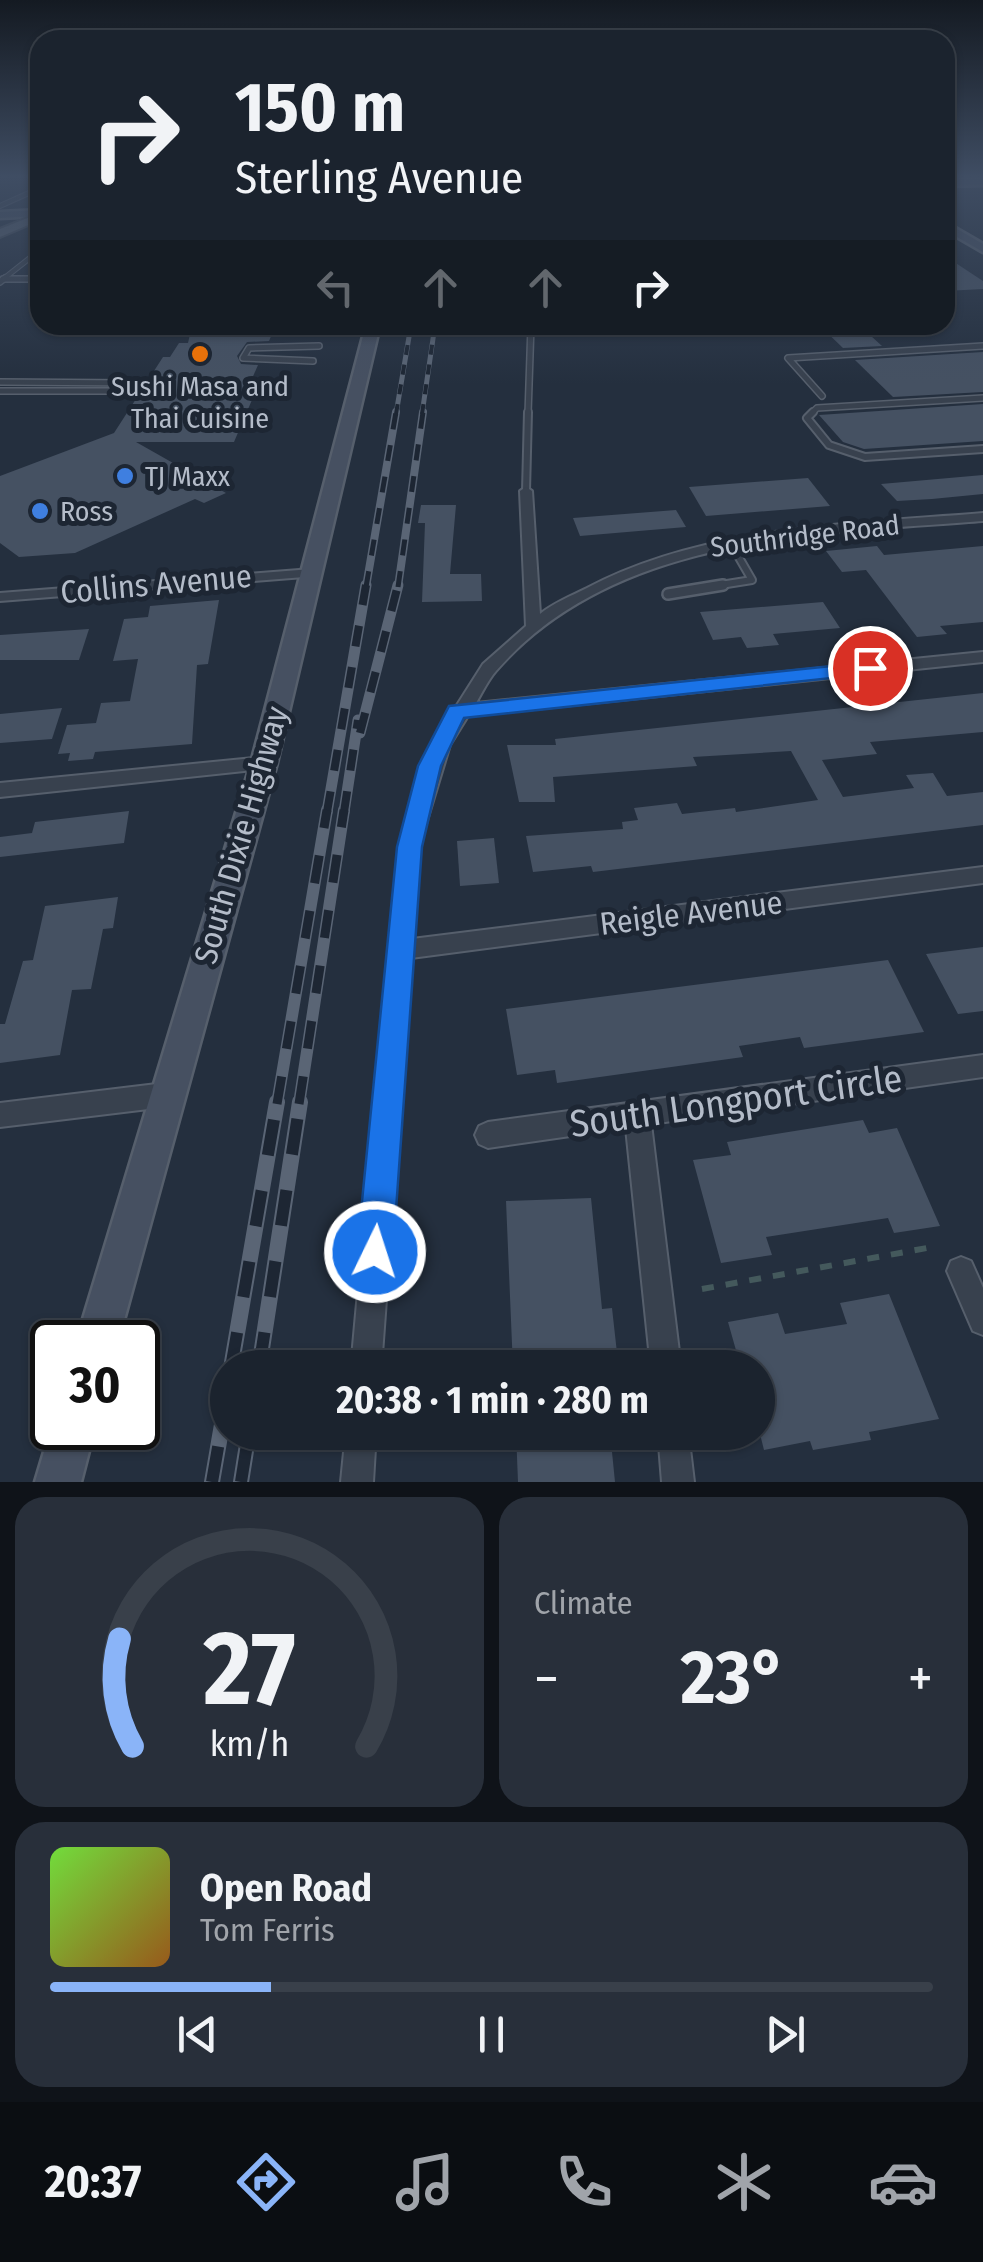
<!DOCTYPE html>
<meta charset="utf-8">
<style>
:root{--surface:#1b232e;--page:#282f3a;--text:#f1f3f6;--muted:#a0a4aa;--line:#39404a;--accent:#8ab4f8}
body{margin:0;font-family:"Fira Sans Condensed",sans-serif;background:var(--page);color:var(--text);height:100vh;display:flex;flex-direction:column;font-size:38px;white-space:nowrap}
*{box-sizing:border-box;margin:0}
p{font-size:32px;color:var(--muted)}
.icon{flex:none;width:55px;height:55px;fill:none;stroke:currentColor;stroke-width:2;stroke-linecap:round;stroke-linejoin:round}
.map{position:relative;height:1482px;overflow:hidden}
.side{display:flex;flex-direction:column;gap:15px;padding:15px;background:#0f1319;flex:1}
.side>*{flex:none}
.banner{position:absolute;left:30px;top:30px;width:925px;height:305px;border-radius:30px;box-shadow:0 2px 8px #0004,0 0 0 2px var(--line);background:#1b232e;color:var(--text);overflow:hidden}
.speed{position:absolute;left:30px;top:1320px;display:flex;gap:20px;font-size:50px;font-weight:700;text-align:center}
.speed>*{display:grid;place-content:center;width:130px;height:130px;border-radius:50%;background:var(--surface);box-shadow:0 2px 8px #0004,0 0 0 2px var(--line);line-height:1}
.speed .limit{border:5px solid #111;border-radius:15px;background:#fff;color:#111}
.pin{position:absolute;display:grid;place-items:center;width:85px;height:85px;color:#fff;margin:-42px;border:5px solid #fff;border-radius:50%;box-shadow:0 2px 10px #0007}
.me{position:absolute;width:110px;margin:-55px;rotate:4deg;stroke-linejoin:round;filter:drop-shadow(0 0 8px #0008)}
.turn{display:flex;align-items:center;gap:35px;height:210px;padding:0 40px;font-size:45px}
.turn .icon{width:130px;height:130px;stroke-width:2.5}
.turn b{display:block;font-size:70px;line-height:85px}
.lanes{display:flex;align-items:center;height:95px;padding:0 40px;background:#0003;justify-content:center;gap:50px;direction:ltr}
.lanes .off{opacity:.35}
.big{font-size:75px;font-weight:700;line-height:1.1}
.side .card{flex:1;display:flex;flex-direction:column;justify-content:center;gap:15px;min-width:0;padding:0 35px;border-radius:30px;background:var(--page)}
.side .dial{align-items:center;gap:0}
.dial svg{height:260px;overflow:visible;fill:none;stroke:var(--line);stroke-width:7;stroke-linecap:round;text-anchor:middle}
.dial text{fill:var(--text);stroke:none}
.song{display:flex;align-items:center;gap:30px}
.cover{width:120px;height:120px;border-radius:15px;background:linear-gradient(135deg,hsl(100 70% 55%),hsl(30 70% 35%))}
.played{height:10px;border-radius:5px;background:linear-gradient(90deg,var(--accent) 25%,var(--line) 25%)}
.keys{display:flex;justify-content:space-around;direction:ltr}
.heat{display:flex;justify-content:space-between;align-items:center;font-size:55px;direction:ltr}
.side .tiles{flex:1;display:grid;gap:15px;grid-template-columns:1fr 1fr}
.card:last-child{grid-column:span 2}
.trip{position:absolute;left:210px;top:1350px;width:565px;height:100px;border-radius:50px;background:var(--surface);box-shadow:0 2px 8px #0004,0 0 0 2px var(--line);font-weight:700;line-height:100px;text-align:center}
.tab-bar{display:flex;height:160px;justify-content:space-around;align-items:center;background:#0b0e12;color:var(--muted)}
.tab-bar .icon{width:70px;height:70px}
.tab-bar .selected{color:var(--accent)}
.tab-bar b{font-size:45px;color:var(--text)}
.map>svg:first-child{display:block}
.building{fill:#455162}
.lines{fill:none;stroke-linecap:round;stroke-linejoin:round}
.lane-far3-casing{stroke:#565f6c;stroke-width:6}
.lane-far2-casing{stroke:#565f6c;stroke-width:8}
.lane-far1-casing{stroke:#565f6c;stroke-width:10}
.lane-casing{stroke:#565f6c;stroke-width:14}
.street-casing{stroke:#565f6c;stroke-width:4}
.secondary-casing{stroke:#565f6c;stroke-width:5}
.primary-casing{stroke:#414a57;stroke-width:4}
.path{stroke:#44595c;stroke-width:6;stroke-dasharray:12 12;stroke-linecap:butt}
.lane-far3{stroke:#38414e;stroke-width:4}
.lane-far2{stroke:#38414e;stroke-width:5}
.lane-far1{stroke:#38414e;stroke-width:6}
.lane{stroke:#38414e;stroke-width:9}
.street{fill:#38414e;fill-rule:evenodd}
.secondary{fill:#465061;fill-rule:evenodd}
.primary{fill:#56606e;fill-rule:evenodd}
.rail-far4-casing{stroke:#5a6575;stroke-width:5}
.rail-far3-casing{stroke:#5a6575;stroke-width:8}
.rail-far2-casing{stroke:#5a6575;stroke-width:11}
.rail-far1-casing{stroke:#5a6575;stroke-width:12}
.rail-casing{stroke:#5a6575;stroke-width:16}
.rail-far4{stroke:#1d2633;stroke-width:4;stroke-dasharray:10;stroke-linecap:butt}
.rail-far3{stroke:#1d2633;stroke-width:5;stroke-dasharray:16;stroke-linecap:butt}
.rail-far2{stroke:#1d2633;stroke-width:8;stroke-dasharray:21;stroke-linecap:butt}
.rail-far1{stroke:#1d2633;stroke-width:9;stroke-dasharray:28;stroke-linecap:butt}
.rail{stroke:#1d2633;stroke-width:12;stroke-dasharray:36;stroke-linecap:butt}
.route{fill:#1a73e8;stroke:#114b97;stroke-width:2.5}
.food-dot{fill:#e8710a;stroke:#1d2633;stroke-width:4}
.shop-dot{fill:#3f7fe0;stroke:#1d2633;stroke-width:4}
.labels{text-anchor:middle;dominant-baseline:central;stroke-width:10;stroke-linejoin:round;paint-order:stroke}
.far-poi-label{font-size:28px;fill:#b4bcc9;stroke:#1d2633;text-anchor:start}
.far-street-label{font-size:28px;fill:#b4bcc9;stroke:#1d2633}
.street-label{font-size:32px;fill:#b4bcc9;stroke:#1d2633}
.near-street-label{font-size:38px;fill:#b4bcc9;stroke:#1d2633}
</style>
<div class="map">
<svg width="983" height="1482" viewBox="0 0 983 1482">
<rect width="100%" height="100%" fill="#242f3e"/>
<g class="building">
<path d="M 945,256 L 983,281 L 983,289 L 945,291 Z"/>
<path d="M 192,325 L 276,325 L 269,341 L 247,342 L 237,356 L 241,364 L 258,365 L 251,381 L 260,381 L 234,442 L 136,442 L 226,493 L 204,503 L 195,499 L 75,553 L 19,557 L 0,543 L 0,476 L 114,433 L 163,357 L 170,357 L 179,343 L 188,343 Z"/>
<path d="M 819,325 L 859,325 L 882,346 L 843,348 Z"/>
<path d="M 983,352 L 983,392 L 893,397 L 855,360 Z"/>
<path d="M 983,404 L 983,441 L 864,449 L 843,442 L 819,415 Z"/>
<path d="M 983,475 L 983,494 L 932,499 L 897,501 L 881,484 Z"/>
<path d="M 808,478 L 830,506 L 706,516 L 689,487 Z"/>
<path d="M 421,505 L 456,505 L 450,574 L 481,574 L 482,601 L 422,602 L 425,523 L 418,523 Z"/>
<path d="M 676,510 L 686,527 L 580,536 L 573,518 Z"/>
<path d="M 877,546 L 884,555 L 983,546 L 983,622 L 940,626 L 947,634 L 917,637 L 866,570 L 842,572 L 826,551 Z"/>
<path d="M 219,600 L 208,664 L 197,665 L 192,744 L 95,752 L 93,759 L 68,761 L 70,753 L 58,754 L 67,725 L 96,723 L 101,703 L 130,701 L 138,659 L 113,661 L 124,619 L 148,617 L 150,606 Z"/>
<path d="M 823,602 L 840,628 L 773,634 L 779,645 L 747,648 L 741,637 L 713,640 L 700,612 Z"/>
<path d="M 89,629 L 79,660 L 0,660 L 0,635 Z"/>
<path d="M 983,693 L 983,732 L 870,742 L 877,754 L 822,760 L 843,797 L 914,788 L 906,775 L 933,773 L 947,796 L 983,792 L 983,825 L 593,872 L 591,866 L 533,872 L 526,836 L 623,829 L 622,822 L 638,820 L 634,808 L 677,803 L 682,814 L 735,808 L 736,812 L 818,800 L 791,751 L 693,757 L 697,766 L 553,777 L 555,802 L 519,802 L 507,745 L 556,745 L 555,739 Z"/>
<path d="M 62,708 L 52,739 L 0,743 L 0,714 Z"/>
<path d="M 129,811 L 124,843 L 0,857 L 0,837 L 32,833 L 35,822 Z"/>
<path d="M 494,838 L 499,883 L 460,886 L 457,841 Z"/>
<path d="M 118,897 L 113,928 L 103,929 L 91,989 L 72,990 L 60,1055 L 0,1063 L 0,1024 L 5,1024 L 23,961 L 33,960 L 45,906 Z"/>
<path d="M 983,947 L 983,1011 L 958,1014 L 926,954 Z"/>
<path d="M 888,960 L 924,1032 L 804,1048 L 800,1037 L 739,1046 L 743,1057 L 557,1083 L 555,1070 L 517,1075 L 506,1009 Z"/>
<path d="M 863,1120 L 869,1133 L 897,1128 L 940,1226 L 894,1233 L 888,1218 L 766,1237 L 772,1255 L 721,1263 L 693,1160 L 731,1155 L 727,1142 Z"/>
<path d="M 591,1198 L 602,1309 L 612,1308 L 617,1353 L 602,1353 L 604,1368 L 513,1368 L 506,1201 Z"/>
<path d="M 889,1294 L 939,1419 L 869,1432 L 871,1440 L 813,1450 L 810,1441 L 764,1450 L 758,1426 L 758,1368 L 741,1368 L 728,1322 L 778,1313 L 785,1334 L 847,1324 L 840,1303 Z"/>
<path d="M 516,1432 L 610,1432 L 615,1482 L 518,1482 Z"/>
</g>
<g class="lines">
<g class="lane-far3-casing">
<g id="lane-far3">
<path d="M 0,206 L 40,188"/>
<path d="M 3,279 L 40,279"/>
<path d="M 2,280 L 40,250"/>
</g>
</g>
<g class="lane-far2-casing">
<g id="lane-far2">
<path d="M 3,279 L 40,279"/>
<path d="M 0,282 L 5,278"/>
<path d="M 313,361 L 243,358 L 249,348 L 319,346"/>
<path d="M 0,382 L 131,383"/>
<path d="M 0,391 L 125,391"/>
<path d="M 822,396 L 788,358 L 983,346"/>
<path d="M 528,414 L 531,325"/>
<path d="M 811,414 L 817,408 L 983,398"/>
</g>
</g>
<g class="lane-far1-casing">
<g id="lane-far1">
<path d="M 813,412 L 807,418 L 829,445 L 865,457 L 983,449"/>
<path d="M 526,491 L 528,412"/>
<path d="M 708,587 L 752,580 L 730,542"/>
</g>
</g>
<g class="lane-casing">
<path id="lane" d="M 668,594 L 723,585"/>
</g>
<g class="street-casing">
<g id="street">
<path d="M 526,487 L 532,491 L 540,614 C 553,603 571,596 587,588 C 706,525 852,524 983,513 L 983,521 C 818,534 614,535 496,671 C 488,680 482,693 476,703 L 983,652 L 983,662 L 468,716 L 450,745 L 419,847 L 412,939 L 983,867 L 983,883 L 411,958 L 381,1368 L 351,1368 L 399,847 L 432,745 L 451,715 L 449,711 L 457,705 L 483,664 L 526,626 L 520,491 Z"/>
<path d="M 312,569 L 319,573 L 317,576 L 0,601 L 0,593 Z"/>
<path d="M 264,757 L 273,763 L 264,769 L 0,797 L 0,783 Z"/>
<path d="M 983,1055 L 983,1077 L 651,1124 L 681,1368 L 651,1368 L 626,1128 L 488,1148 L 479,1144 L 475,1135 L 479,1126 L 488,1122 Z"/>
<path d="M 165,1083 L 174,1087 L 177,1095 L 174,1103 L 165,1107 L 0,1127 L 0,1103 Z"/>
<path d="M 961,1257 L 971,1261 L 983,1288 L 983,1335 L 973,1331 L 947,1271 L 951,1261 Z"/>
<path d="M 346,1432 L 376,1432 L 373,1482 L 341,1482 Z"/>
<path d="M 658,1432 L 688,1432 L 694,1482 L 662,1482 Z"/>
</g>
</g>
<g class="secondary-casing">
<g id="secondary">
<path d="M 983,179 L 983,185 L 945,186 L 945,180 Z"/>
<path d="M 40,210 L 40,216 L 0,218 L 0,212 Z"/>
<path d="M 945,222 L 983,244 L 983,252 L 945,230 Z"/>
<path d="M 366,325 L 380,325 L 277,763 L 118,1342 L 76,1342 L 251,763 Z"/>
<path d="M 52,1425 L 95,1428 L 81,1482 L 35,1482 Z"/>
</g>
</g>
<g class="primary-casing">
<path id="primary" d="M 40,213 L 40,220 L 0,237 L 0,229 Z"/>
</g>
<path class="path" d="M 702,1289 L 938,1246"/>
<use href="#lane-far3" class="lane-far3"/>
<use href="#lane-far2" class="lane-far2"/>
<use href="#lane-far1" class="lane-far1"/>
<use href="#lane" class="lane"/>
<use href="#street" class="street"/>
<use href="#secondary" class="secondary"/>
<use href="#primary" class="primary"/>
<g class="rail-far4-casing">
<g id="rail-far4">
<path d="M 396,414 L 411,325"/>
<path d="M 422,414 L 435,325"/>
</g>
</g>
<g class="rail-far3-casing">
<g id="rail-far3">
<path d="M 366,587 L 396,412"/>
<path d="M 398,587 L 423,412"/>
</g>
</g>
<g class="rail-far2-casing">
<g id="rail-far2">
<path d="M 360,733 L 398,585"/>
<path d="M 327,812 L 366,585"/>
<path d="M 344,812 L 358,720"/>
</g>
</g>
<g class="rail-far1-casing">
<g id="rail-far1">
<path d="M 277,1104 L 327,810"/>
<path d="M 299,1104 L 344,810"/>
</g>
</g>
<g class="rail-casing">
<g id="rail">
<path d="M 231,1368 L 277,1102"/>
<path d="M 259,1368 L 300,1102"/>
<path d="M 212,1482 L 228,1390"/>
<path d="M 241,1482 L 249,1432"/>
</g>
</g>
<use href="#rail-far4" class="rail-far4"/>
<use href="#rail-far3" class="rail-far3"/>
<use href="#rail-far2" class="rail-far2"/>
<use href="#rail-far1" class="rail-far1"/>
<use href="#rail" class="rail"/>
</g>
<linearGradient id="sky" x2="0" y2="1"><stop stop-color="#141a22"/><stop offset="0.46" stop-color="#3f4d63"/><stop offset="1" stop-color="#3f4d63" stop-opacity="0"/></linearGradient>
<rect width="983" height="384" fill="url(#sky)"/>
<path class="route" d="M 870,662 L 878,664 L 878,673 L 464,718 L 441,766 L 422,847 L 393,1252 L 388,1265 L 375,1270 L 363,1265 L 357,1252 L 397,847 L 418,766 L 449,706 Z"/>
<circle class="food-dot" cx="200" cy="354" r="10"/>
<g class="shop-dot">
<circle cx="125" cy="476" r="10"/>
<circle cx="40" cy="511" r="10"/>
</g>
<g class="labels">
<g class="far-poi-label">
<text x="200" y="386" text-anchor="middle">Sushi Masa and<tspan x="200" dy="32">Thai Cuisine</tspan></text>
<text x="145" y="476">TJ Maxx</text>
<text x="60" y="511">Ross</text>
</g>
<g class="far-street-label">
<text transform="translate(805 536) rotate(-7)">Southridge Road</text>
</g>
<g class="street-label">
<text transform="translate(156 584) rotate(-5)">Collins Avenue</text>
<text transform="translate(241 835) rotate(-74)">South Dixie Highway</text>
<text transform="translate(691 913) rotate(-7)">Reigle Avenue</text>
</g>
<g class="near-street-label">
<text transform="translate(736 1101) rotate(-8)">South Longport Circle</text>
</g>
</g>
</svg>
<div class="speed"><div class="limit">30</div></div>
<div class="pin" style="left:870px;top:668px;background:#d93025"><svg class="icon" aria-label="arrive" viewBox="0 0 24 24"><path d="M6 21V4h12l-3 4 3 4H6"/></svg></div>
<svg class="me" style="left:375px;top:1252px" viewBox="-20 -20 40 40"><circle r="17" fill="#1a73e8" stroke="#fff" stroke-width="3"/><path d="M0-11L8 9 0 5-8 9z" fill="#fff"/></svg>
<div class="trip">20:38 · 1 min · 280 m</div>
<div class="banner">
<div class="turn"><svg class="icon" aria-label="right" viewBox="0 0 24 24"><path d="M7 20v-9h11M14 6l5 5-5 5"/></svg><div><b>150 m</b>Sterling Avenue</div></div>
<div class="lanes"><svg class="icon off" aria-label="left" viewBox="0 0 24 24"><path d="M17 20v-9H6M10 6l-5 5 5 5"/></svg><svg class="icon off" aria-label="ahead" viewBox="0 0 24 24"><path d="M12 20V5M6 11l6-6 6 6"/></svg><svg class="icon off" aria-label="ahead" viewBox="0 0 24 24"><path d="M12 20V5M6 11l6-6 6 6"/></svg><svg class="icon" aria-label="right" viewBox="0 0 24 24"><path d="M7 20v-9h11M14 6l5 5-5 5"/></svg></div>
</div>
</div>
<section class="side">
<div class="tiles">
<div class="card dial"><svg viewBox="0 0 100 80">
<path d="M14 69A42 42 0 1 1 86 69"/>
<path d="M14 69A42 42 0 0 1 10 36" stroke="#8ab4f8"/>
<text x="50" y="56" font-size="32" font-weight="700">27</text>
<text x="50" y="72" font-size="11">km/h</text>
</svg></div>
<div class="card"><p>Climate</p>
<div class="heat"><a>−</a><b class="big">23°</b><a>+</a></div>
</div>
<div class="card">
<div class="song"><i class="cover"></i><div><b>Open Road</b><p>Tom Ferris</p></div></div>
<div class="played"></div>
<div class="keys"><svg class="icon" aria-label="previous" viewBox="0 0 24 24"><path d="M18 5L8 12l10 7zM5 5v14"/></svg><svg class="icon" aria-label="pause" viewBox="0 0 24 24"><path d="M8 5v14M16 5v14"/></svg><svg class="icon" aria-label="next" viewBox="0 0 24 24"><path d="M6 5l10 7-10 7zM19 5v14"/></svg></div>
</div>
</div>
</section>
<nav class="tab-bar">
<b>20:37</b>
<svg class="icon selected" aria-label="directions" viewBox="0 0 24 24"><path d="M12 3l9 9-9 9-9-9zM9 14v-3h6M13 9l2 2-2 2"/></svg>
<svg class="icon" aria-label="music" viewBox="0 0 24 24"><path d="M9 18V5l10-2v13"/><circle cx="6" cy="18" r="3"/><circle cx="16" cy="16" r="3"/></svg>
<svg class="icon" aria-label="phone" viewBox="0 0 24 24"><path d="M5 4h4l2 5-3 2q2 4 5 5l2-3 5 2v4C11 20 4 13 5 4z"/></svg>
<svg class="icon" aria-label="climate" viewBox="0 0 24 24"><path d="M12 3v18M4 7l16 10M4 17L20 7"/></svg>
<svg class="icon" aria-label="car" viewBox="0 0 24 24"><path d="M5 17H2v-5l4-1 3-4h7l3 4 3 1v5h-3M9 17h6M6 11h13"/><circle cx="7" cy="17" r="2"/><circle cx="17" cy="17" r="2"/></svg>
</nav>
